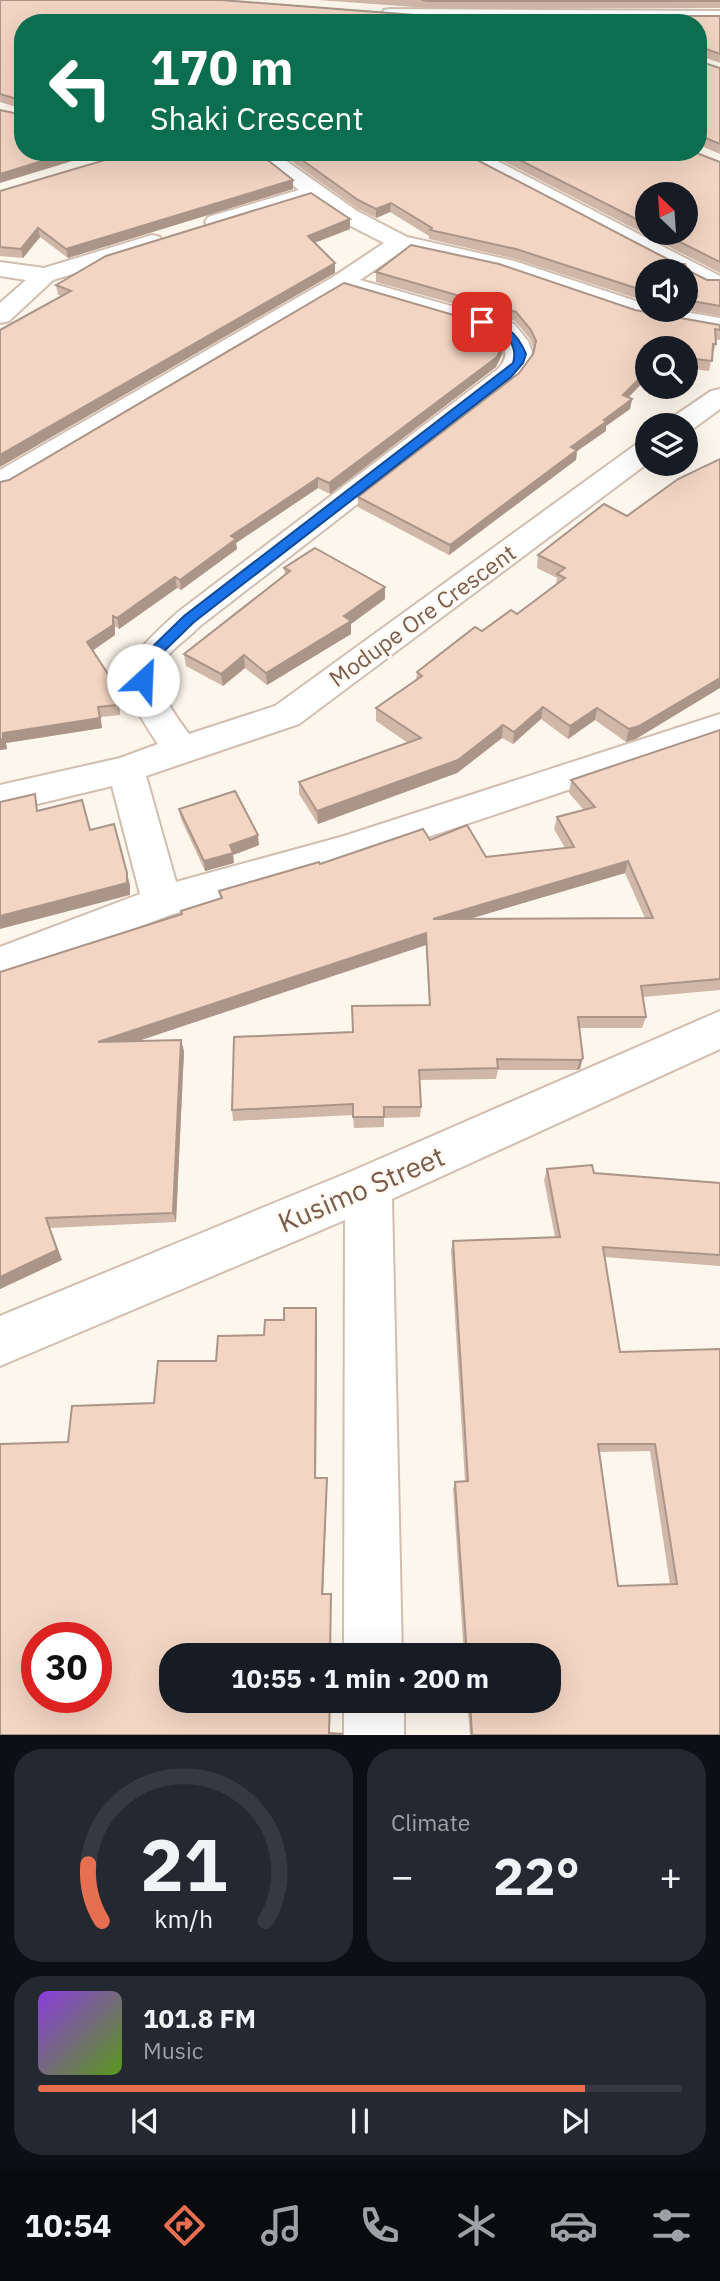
<!DOCTYPE html>
<meta charset="utf-8">
<style>
:root{--surface:#171b24;--page:#242831;--text:#f1f3f6;--muted:#9ea1a6;--line:#363941;--accent:#e76f51}
body{margin:0;font-family:"IBM Plex Sans",sans-serif;background:var(--page);color:var(--text);height:100vh;display:flex;flex-direction:column;font-size:26px;white-space:nowrap}
*{box-sizing:border-box;margin:0}
p{font-size:23px;color:var(--muted)}
.icon{flex:none;width:38px;height:38px;fill:none;stroke:currentColor;stroke-width:2;stroke-linecap:round;stroke-linejoin:round}
.map{position:relative;height:1735px;overflow:hidden}
.side{display:flex;flex-direction:column;gap:14px;padding:14px;background:#0d0f14;flex:1}
.side>*{flex:none}
.hud{position:absolute;left:14px;top:14px;width:693px;height:147px;border-radius:28px;box-shadow:0 7px 28px #0002;background:#0b6e4f;color:#fff;overflow:hidden}
.needle{width:46px;rotate:335deg}
.tools{position:absolute;left:635px;top:182px;display:grid;gap:14px}
.tools a{display:grid;place-items:center;width:63px;height:63px;border-radius:50%;background:var(--surface);box-shadow:0 7px 28px #0002;font-size:35px}
.speed{position:absolute;left:21px;top:1622px;display:flex;gap:14px;font-size:35px;font-weight:700;text-align:center}
.speed>*{display:grid;place-content:center;width:91px;height:91px;border-radius:50%;background:var(--surface);box-shadow:0 7px 28px #0002;line-height:1}
.speed .limit{border:10px solid #d22;background:#fff;color:#111}
.pin{position:absolute;display:grid;place-items:center;width:60px;height:60px;color:#fff;margin:-30px;border-radius:14px;box-shadow:0 4px 10px #0006}
.me{position:absolute;width:77px;margin:-38px;rotate:25deg;stroke-linejoin:round;filter:drop-shadow(0 0 5px #0008)}
.turn{display:flex;align-items:center;gap:24px;height:147px;padding:0 21px;font-size:32px}
.turn .icon{width:91px;height:91px;stroke-width:2.5}
.turn b{display:block;font-size:49px;line-height:60px}
.big{font-size:52px;font-weight:700;line-height:1.1}
.side .card{flex:1;display:flex;flex-direction:column;justify-content:center;gap:10px;min-width:0;padding:0 24px;border-radius:28px;background:var(--page)}
.side .dial{align-items:center;gap:0}
.dial svg{height:182px;overflow:visible;fill:none;stroke:var(--line);stroke-width:7;stroke-linecap:round;text-anchor:middle}
.dial text{fill:var(--text);stroke:none}
.song{display:flex;align-items:center;gap:21px}
.cover{width:84px;height:84px;border-radius:10px;background:linear-gradient(135deg,hsl(270 70% 55%),hsl(90 70% 35%))}
.played{height:7px;border-radius:4px;background:linear-gradient(90deg,var(--accent) 85%,var(--line) 85%)}
.keys{display:flex;justify-content:space-around;direction:ltr}
.heat{display:flex;justify-content:space-between;align-items:center;font-size:38px;direction:ltr}
.side .tiles{flex:1;display:grid;gap:14px;grid-template-columns:1fr 1fr}
.card:last-child{grid-column:span 2}
.trip{position:absolute;left:159px;top:1643px;width:402px;height:70px;border-radius:28px;background:var(--surface);box-shadow:0 7px 28px #0002;font-weight:700;line-height:70px;text-align:center}
.dock{display:flex;height:112px;justify-content:space-around;align-items:center;background:#090b0e;color:var(--muted)}
.dock .icon{width:49px;height:49px}
.dock .on{color:var(--accent)}
.dock b{font-size:32px;color:var(--text)}
.map>svg:first-child{display:block}
.lines{fill:none;stroke-linecap:round;stroke-linejoin:round}
.minor-casing{stroke:#d1beb0;stroke-width:4}
.minor{fill:#fff;fill-rule:evenodd}
.wall{fill:#d1b7a8;fill-rule:evenodd}
.shaded-wall{fill:#aa9588}
.building{fill:#f3d5c3;stroke:#aa9588;stroke-width:2;fill-rule:evenodd}
.route{fill:#1a73e8;stroke:#114b97;stroke-width:2}
.labels{text-anchor:middle;dominant-baseline:central;stroke-width:5;stroke-linejoin:round;paint-order:stroke}
.street-label{font-size:23px;fill:#7a5c4d;stroke:#fffaf3}
.near-street-label{font-size:28px;fill:#7a5c4d;stroke:#fffaf3}
</style>
<div class="map">
<svg width="720" height="1735" viewBox="0 0 720 1735">
<rect width="100%" height="100%" fill="#fdf6ec"/>
<g class="lines">
<g class="minor-casing">
<g id="minor">
<path d="M 390,9 L 720,11 L 720,21 L 428,21 L 384,18 L 382,14 L 384,10 Z"/>
<path d="M 241,152 L 269,152 L 285,160 L 357,211 L 407,237 L 514,261 L 648,305 L 648,310 L 673,310 L 720,318 L 720,332 L 634,317 L 499,271 L 404,250 L 360,280 L 514,324 L 528,341 L 532,352 L 530,362 L 516,381 L 200,626 C 190,637 176,645 167,657 C 149,682 174,714 189,734 L 275,706 L 638,443 L 648,441 L 648,463 L 299,724 L 146,776 L 176,882 L 344,836 L 720,714 L 720,739 L 359,860 L 170,915 L 0,981 L 0,947 L 140,894 L 112,786 L 0,813 L 0,785 L 120,758 L 158,744 C 111,675 121,664 178,612 L 498,369 C 509,357 507,347 496,334 L 344,290 L 10,488 L 0,491 L 0,470 L 333,277 L 384,243 L 341,221 L 312,199 L 224,227 L 208,227 L 205,222 L 208,217 L 299,190 L 271,168 L 244,156 Z"/>
<path d="M 454,152 L 480,152 L 720,276 L 720,288 L 706,287 L 686,277 L 686,271 L 676,271 L 457,156 Z"/>
<path d="M 152,235 L 160,237 L 163,242 L 160,247 L 53,280 L 9,321 L 0,323 L 0,303 L 26,280 L 0,276 L 0,262 L 44,268 Z"/>
<path d="M 720,389 L 720,409 L 690,431 L 686,432 L 686,425 L 666,425 L 670,419 L 711,391 Z"/>
<path d="M 720,1011 L 720,1049 L 392,1199 L 402,1656 L 344,1656 L 345,1220 L 0,1366 L 0,1316 L 352,1171 Z"/>
<rect x="344" y="1701" width="60" height="34"/>
</g>
</g>
<use href="#minor" class="minor"/>
</g>
<g class="wall">
<path d="M 0,0 L 428,16 L 720,16 L 720,63 L 698,55 L 698,23 L 23,23 L 23,109 L 0,102 Z"/>
<path d="M 318,0 L 720,0 L 720,8 L 428,8 Z"/>
<path d="M 698,61 L 720,68 L 720,154 L 699,145 L 698,146 Z"/>
<path d="M 275,152 L 462,152 L 687,270 L 707,280 L 720,280 L 720,316 L 686,310 L 686,271 L 648,271 L 648,302 L 515,259 L 429,239 L 429,236 L 390,212 L 376,218 L 358,209 L 287,158 Z"/>
<path d="M 486,152 L 694,152 L 720,162 L 720,273 ZM 648,194 L 686,233 L 648,233 Z"/>
<path d="M 293,180 L 293,189 L 68,258 L 40,237 L 23,258 L 0,256 L 0,191 Z"/>
<path d="M 350,219 L 350,229 L 315,243 L 335,263 L 335,273 L 62,296 L 58,295 L 56,285 Z"/>
<path d="M 376,272 L 635,310 L 720,325 L 720,340 L 715,339 L 716,344 L 713,354 L 712,354 L 709,371 L 686,368 L 686,348 L 648,348 L 648,377 L 629,397 L 632,399 L 630,409 L 606,426 L 606,431 L 577,451 L 576,460 L 449,555 L 358,507 L 358,497 L 519,373 L 533,354 L 534,350 L 530,339 L 515,321 L 376,282 Z"/>
<path d="M 503,352 L 496,367 L 330,494 L 318,488 L 236,543 L 237,549 L 181,590 L 177,588 L 119,629 L 115,626 L 115,635 L 92,651 L 116,686 L 118,696 L 120,715 L 101,717 L 102,728 L 6,743 L 7,749 L 0,750 L 0,482 Z"/>
<path d="M 627,516 L 636,739 L 626,742 L 595,720 L 568,739 L 541,719 L 513,744 L 502,738 L 457,773 L 318,824 L 299,794 L 299,782 L 408,743 L 376,721 L 376,708 L 416,680 L 417,672 L 482,631 L 517,614 L 556,585 L 557,578 L 537,568 L 538,555 Z"/>
<path d="M 284,568 L 385,599 L 351,624 L 351,634 L 267,685 L 245,668 L 223,686 L 186,666 L 184,654 L 285,576 Z"/>
<path d="M 720,730 L 720,990 L 643,997 L 646,1017 L 642,1028 L 580,1028 L 580,1069 L 577,1070 L 498,1070 L 496,1079 L 419,1080 L 421,1107 L 420,1117 L 384,1118 L 384,1127 L 354,1128 L 353,1115 L 233,1121 L 232,1110 L 353,1032 L 429,1005 L 426,945 L 138,1041 L 184,1051 L 176,1222 L 50,1228 L 62,1260 L 0,1289 L 0,972 L 182,914 L 220,898 L 219,891 L 320,864 L 430,840 L 486,857 L 565,848 L 554,829 L 557,817 L 584,810 L 569,793 L 571,780 ZM 625,873 L 645,918 L 472,918 Z"/>
<path d="M 179,809 L 259,845 L 233,855 L 234,863 L 205,871 L 181,819 Z"/>
<path d="M 547,1169 L 720,1183 L 720,1266 L 604,1257 L 620,1352 L 720,1349 L 720,1735 L 470,1735 L 467,1701 L 550,1701 L 550,1656 L 464,1656 L 453,1489 L 455,1482 L 465,1481 L 451,1251 L 453,1241 L 555,1237 L 544,1180 ZM 650,1451 L 670,1585 L 618,1586 L 599,1452 Z"/>
</g>
<g class="shaded-wall">
<path d="M 71,152 L 102,152 L 0,183 L 0,174 Z"/>
<path d="M 293,180 L 293,189 L 68,258 L 66,249 Z"/>
<path d="M 391,203 L 390,212 L 376,218 L 376,209 Z"/>
<path d="M 350,219 L 350,229 L 308,245 L 308,236 Z"/>
<path d="M 38,228 L 40,237 L 23,258 L 21,249 Z"/>
<path d="M 335,263 L 335,273 L 0,467 L 0,455 Z"/>
<path d="M 504,342 L 503,352 L 496,367 L 330,494 L 329,483 Z"/>
<path d="M 648,370 L 648,377 L 621,405 L 623,395 Z"/>
<path d="M 632,399 L 630,409 L 606,426 L 606,431 L 577,451 L 576,460 L 449,555 L 450,545 L 604,420 Z"/>
<path d="M 318,478 L 318,488 L 236,543 L 237,549 L 181,590 L 180,580 L 231,536 Z"/>
<path d="M 175,577 L 177,588 L 119,629 L 117,618 Z"/>
<path d="M 385,587 L 385,599 L 351,624 L 351,634 L 267,685 L 266,673 Z"/>
<path d="M 113,616 L 115,626 L 115,635 L 89,653 L 87,642 Z"/>
<path d="M 244,655 L 245,668 L 223,686 L 221,674 Z"/>
<path d="M 720,678 L 720,688 L 636,739 L 626,742 L 629,729 Z"/>
<path d="M 116,686 L 118,696 L 120,715 L 117,705 Z"/>
<path d="M 98,707 L 102,728 L 6,743 L 7,749 L 0,750 L 0,739 L 3,733 Z"/>
<path d="M 543,707 L 541,719 L 513,744 L 514,732 Z"/>
<path d="M 597,708 L 595,720 L 568,739 L 570,726 Z"/>
<path d="M 503,725 L 502,738 L 457,773 L 318,824 L 317,811 Z"/>
<path d="M 258,835 L 259,845 L 233,855 L 234,863 L 205,871 L 204,861 L 230,845 Z"/>
<path d="M 628,861 L 625,873 L 432,930 L 433,919 Z"/>
<path d="M 127,873 L 130,885 L 130,895 L 0,929 L 0,916 Z"/>
<path d="M 426,933 L 426,945 L 102,1053 L 98,1042 Z"/>
<path d="M 181,1040 L 184,1051 L 176,1222 L 173,1213 Z"/>
<path d="M 583,1058 L 580,1069 L 577,1070 L 580,1060 Z"/>
<path d="M 46,1218 L 62,1260 L 0,1289 L 0,1277 Z"/>
<path d="M 316,1308 L 317,1318 L 316,1485 L 315,1478 Z"/>
<path d="M 327,1478 L 327,1486 L 323,1599 L 322,1594 Z"/>
</g>
<g class="building">
<path d="M 0,0 L 221,0 L 428,16 L 720,16 L 720,54 L 698,46 L 698,23 L 23,23 L 23,101 L 0,94 Z"/>
<path d="M 422,0 L 720,0 L 720,1 L 428,1 Z"/>
<path d="M 698,61 L 720,68 L 720,144 L 701,136 L 698,139 Z"/>
<path d="M 0,110 L 23,115 L 23,152 L 71,152 L 0,174 Z"/>
<path d="M 132,152 L 249,152 L 269,161 L 293,180 L 66,249 L 38,228 L 21,249 L 0,247 L 0,191 Z"/>
<path d="M 291,152 L 462,152 L 677,264 L 685,264 L 687,270 L 707,280 L 720,280 L 720,306 L 686,300 L 686,271 L 648,271 L 648,292 L 516,249 L 430,230 L 432,228 L 391,203 L 376,209 L 358,200 Z"/>
<path d="M 504,152 L 694,152 L 720,162 L 720,262 L 662,233 L 686,233 L 686,194 L 648,194 L 648,225 Z"/>
<path d="M 311,193 L 350,219 L 308,236 L 335,263 L 0,455 L 0,330 L 71,291 L 56,285 L 106,256 Z"/>
<path d="M 411,245 L 499,264 L 635,310 L 720,325 L 720,330 L 715,329 L 716,344 L 713,344 L 712,361 L 686,358 L 686,348 L 648,348 L 648,370 L 623,395 L 632,399 L 604,420 L 607,421 L 571,447 L 577,450 L 450,545 L 358,497 L 519,373 L 533,354 L 536,341 L 531,330 L 516,312 L 376,272 Z"/>
<path d="M 344,283 L 495,327 L 504,342 L 497,357 L 329,483 L 318,478 L 231,536 L 236,539 L 180,580 L 175,577 L 117,618 L 113,616 L 113,625 L 87,642 L 116,686 L 117,705 L 98,707 L 100,718 L 3,733 L 3,739 L 0,739 L 0,482 L 9,480 Z"/>
<path d="M 720,459 L 720,678 L 639,726 L 629,729 L 597,708 L 570,726 L 543,707 L 514,732 L 503,725 L 458,760 L 317,811 L 299,782 L 421,738 L 376,708 L 422,676 L 417,672 L 475,627 L 482,631 L 511,610 L 517,614 L 565,578 L 557,574 L 565,568 L 538,555 L 604,504 L 627,516 L 678,479 Z"/>
<path d="M 315,548 L 385,587 L 344,616 L 351,621 L 266,673 L 244,655 L 221,674 L 184,654 L 290,571 L 284,568 Z"/>
<path d="M 720,730 L 720,979 L 641,986 L 646,1017 L 578,1017 L 583,1058 L 580,1060 L 497,1059 L 498,1068 L 419,1070 L 421,1107 L 384,1107 L 384,1117 L 353,1117 L 353,1104 L 232,1110 L 234,1037 L 353,1032 L 352,1006 L 430,1005 L 426,933 L 98,1042 L 181,1040 L 173,1213 L 46,1218 L 57,1250 L 0,1277 L 0,972 L 182,914 L 181,911 L 222,898 L 219,891 L 319,862 L 320,864 L 423,829 L 430,840 L 467,825 L 486,857 L 574,847 L 557,817 L 595,807 L 571,780 ZM 628,861 L 653,918 L 433,919 Z"/>
<path d="M 235,791 L 258,835 L 230,845 L 233,853 L 204,861 L 179,809 Z"/>
<path d="M 35,794 L 37,811 L 82,800 L 90,830 L 114,824 L 127,873 L 127,883 L 0,916 L 0,802 Z"/>
<path d="M 592,1165 L 594,1173 L 720,1183 L 720,1255 L 603,1247 L 620,1352 L 720,1349 L 720,1735 L 472,1735 L 470,1701 L 550,1701 L 550,1656 L 467,1656 L 455,1482 L 468,1481 L 453,1241 L 560,1237 L 547,1169 ZM 598,1444 L 655,1444 L 677,1584 L 618,1586 Z"/>
<path d="M 284,1308 L 316,1308 L 315,1478 L 327,1478 L 322,1594 L 331,1594 L 330,1656 L 172,1656 L 172,1701 L 330,1701 L 329,1733 L 342,1734 L 342,1735 L 0,1735 L 0,1444 L 68,1442 L 72,1406 L 154,1403 L 158,1361 L 216,1361 L 218,1336 L 264,1335 L 265,1320 L 284,1320 ZM 37,1638 L 96,1638 L 96,1698 L 37,1698 Z"/>
</g>
<path class="route" d="M 482,319 C 505,325 516,330 526,354 L 523,363 L 511,377 L 194,622 L 158,657 L 148,683 L 138,683 L 136,680 L 147,652 L 184,616 L 513,363 C 520,338 497,330 478,324 L 477,322 Z"/>
<g class="labels">
<g class="street-label">
<text transform="translate(422 615) rotate(-36)">Modupe Ore Crescent</text>
</g>
<g class="near-street-label">
<text transform="translate(361 1189) rotate(-23)">Kusimo Street</text>
</g>
</g>
</svg>
<div class="tools">
<a><svg class="needle" viewBox="-14 -14 28 28"><path d="M0-13l5 13h-10z" fill="#e53935"/><path d="M0 13l5-13h-10z" fill="#9ea1a6"/></svg></a>
<a><svg class="icon" aria-label="sound" viewBox="0 0 24 24"><path d="M4 9h4l5-4v14l-5-4H4zM17 9q2 3 0 6"/></svg></a>
<a><svg class="icon" aria-label="search" viewBox="0 0 24 24"><circle cx="10" cy="10" r="6"/><path d="M15 15l6 6"/></svg></a>
<a><svg class="icon" aria-label="layers" viewBox="0 0 24 24"><path d="M12 4l9 5-9 5-9-5zM3 14l9 5 9-5"/></svg></a>
</div>
<div class="speed"><div class="limit">30</div></div>
<div class="pin" style="left:482px;top:322px;background:#d93025"><svg class="icon" aria-label="arrive" viewBox="0 0 24 24"><path d="M6 21V4h12l-3 4 3 4H6"/></svg></div>
<svg class="me" style="left:143px;top:680px" viewBox="-20 -20 40 40"><circle r="19" fill="#fff"/><path d="M0-13L10 11 0 6-10 11z" fill="#1a73e8"/></svg>
<div class="trip">10:55 · 1 min · 200 m</div>
<div class="hud">
<div class="turn"><svg class="icon" aria-label="left" viewBox="0 0 24 24"><path d="M17 20v-9H6M10 6l-5 5 5 5"/></svg><div><b>170 m</b>Shaki Crescent</div></div>
</div>
</div>
<section class="side">
<div class="tiles">
<div class="card dial"><svg viewBox="0 0 100 80">
<path d="M14 69A42 42 0 1 1 86 69"/>
<path d="M14 69A42 42 0 0 1 8 44" stroke="#e76f51"/>
<text x="50" y="56" font-size="32" font-weight="700">21</text>
<text x="50" y="72" font-size="11">km/h</text>
</svg></div>
<div class="card"><p>Climate</p>
<div class="heat"><a>−</a><b class="big">22°</b><a>+</a></div>
</div>
<div class="card">
<div class="song"><i class="cover"></i><div><b>101.8 FM</b><p>Music</p></div></div>
<div class="played"></div>
<div class="keys"><svg class="icon" aria-label="previous" viewBox="0 0 24 24"><path d="M18 5L8 12l10 7zM5 5v14"/></svg><svg class="icon" aria-label="pause" viewBox="0 0 24 24"><path d="M8 5v14M16 5v14"/></svg><svg class="icon" aria-label="next" viewBox="0 0 24 24"><path d="M6 5l10 7-10 7zM19 5v14"/></svg></div>
</div>
</div>
</section>
<nav class="dock">
<b>10:54</b>
<svg class="icon on" aria-label="directions" viewBox="0 0 24 24"><path d="M12 3l9 9-9 9-9-9zM9 14v-3h6M13 9l2 2-2 2"/></svg>
<svg class="icon" aria-label="music" viewBox="0 0 24 24"><path d="M9 18V5l10-2v13"/><circle cx="6" cy="18" r="3"/><circle cx="16" cy="16" r="3"/></svg>
<svg class="icon" aria-label="phone" viewBox="0 0 24 24"><path d="M5 4h4l2 5-3 2q2 4 5 5l2-3 5 2v4C11 20 4 13 5 4z"/></svg>
<svg class="icon" aria-label="climate" viewBox="0 0 24 24"><path d="M12 3v18M4 7l16 10M4 17L20 7"/></svg>
<svg class="icon" aria-label="car" viewBox="0 0 24 24"><path d="M5 17H2v-5l4-1 3-4h7l3 4 3 1v5h-3M9 17h6M6 11h13"/><circle cx="7" cy="17" r="2"/><circle cx="17" cy="17" r="2"/></svg>
<svg class="icon" aria-label="filters" viewBox="0 0 24 24"><path d="M4 7h16M4 17h16"/><circle cx="9" cy="7" r="2"/><circle cx="15" cy="17" r="2"/></svg>
</nav>
